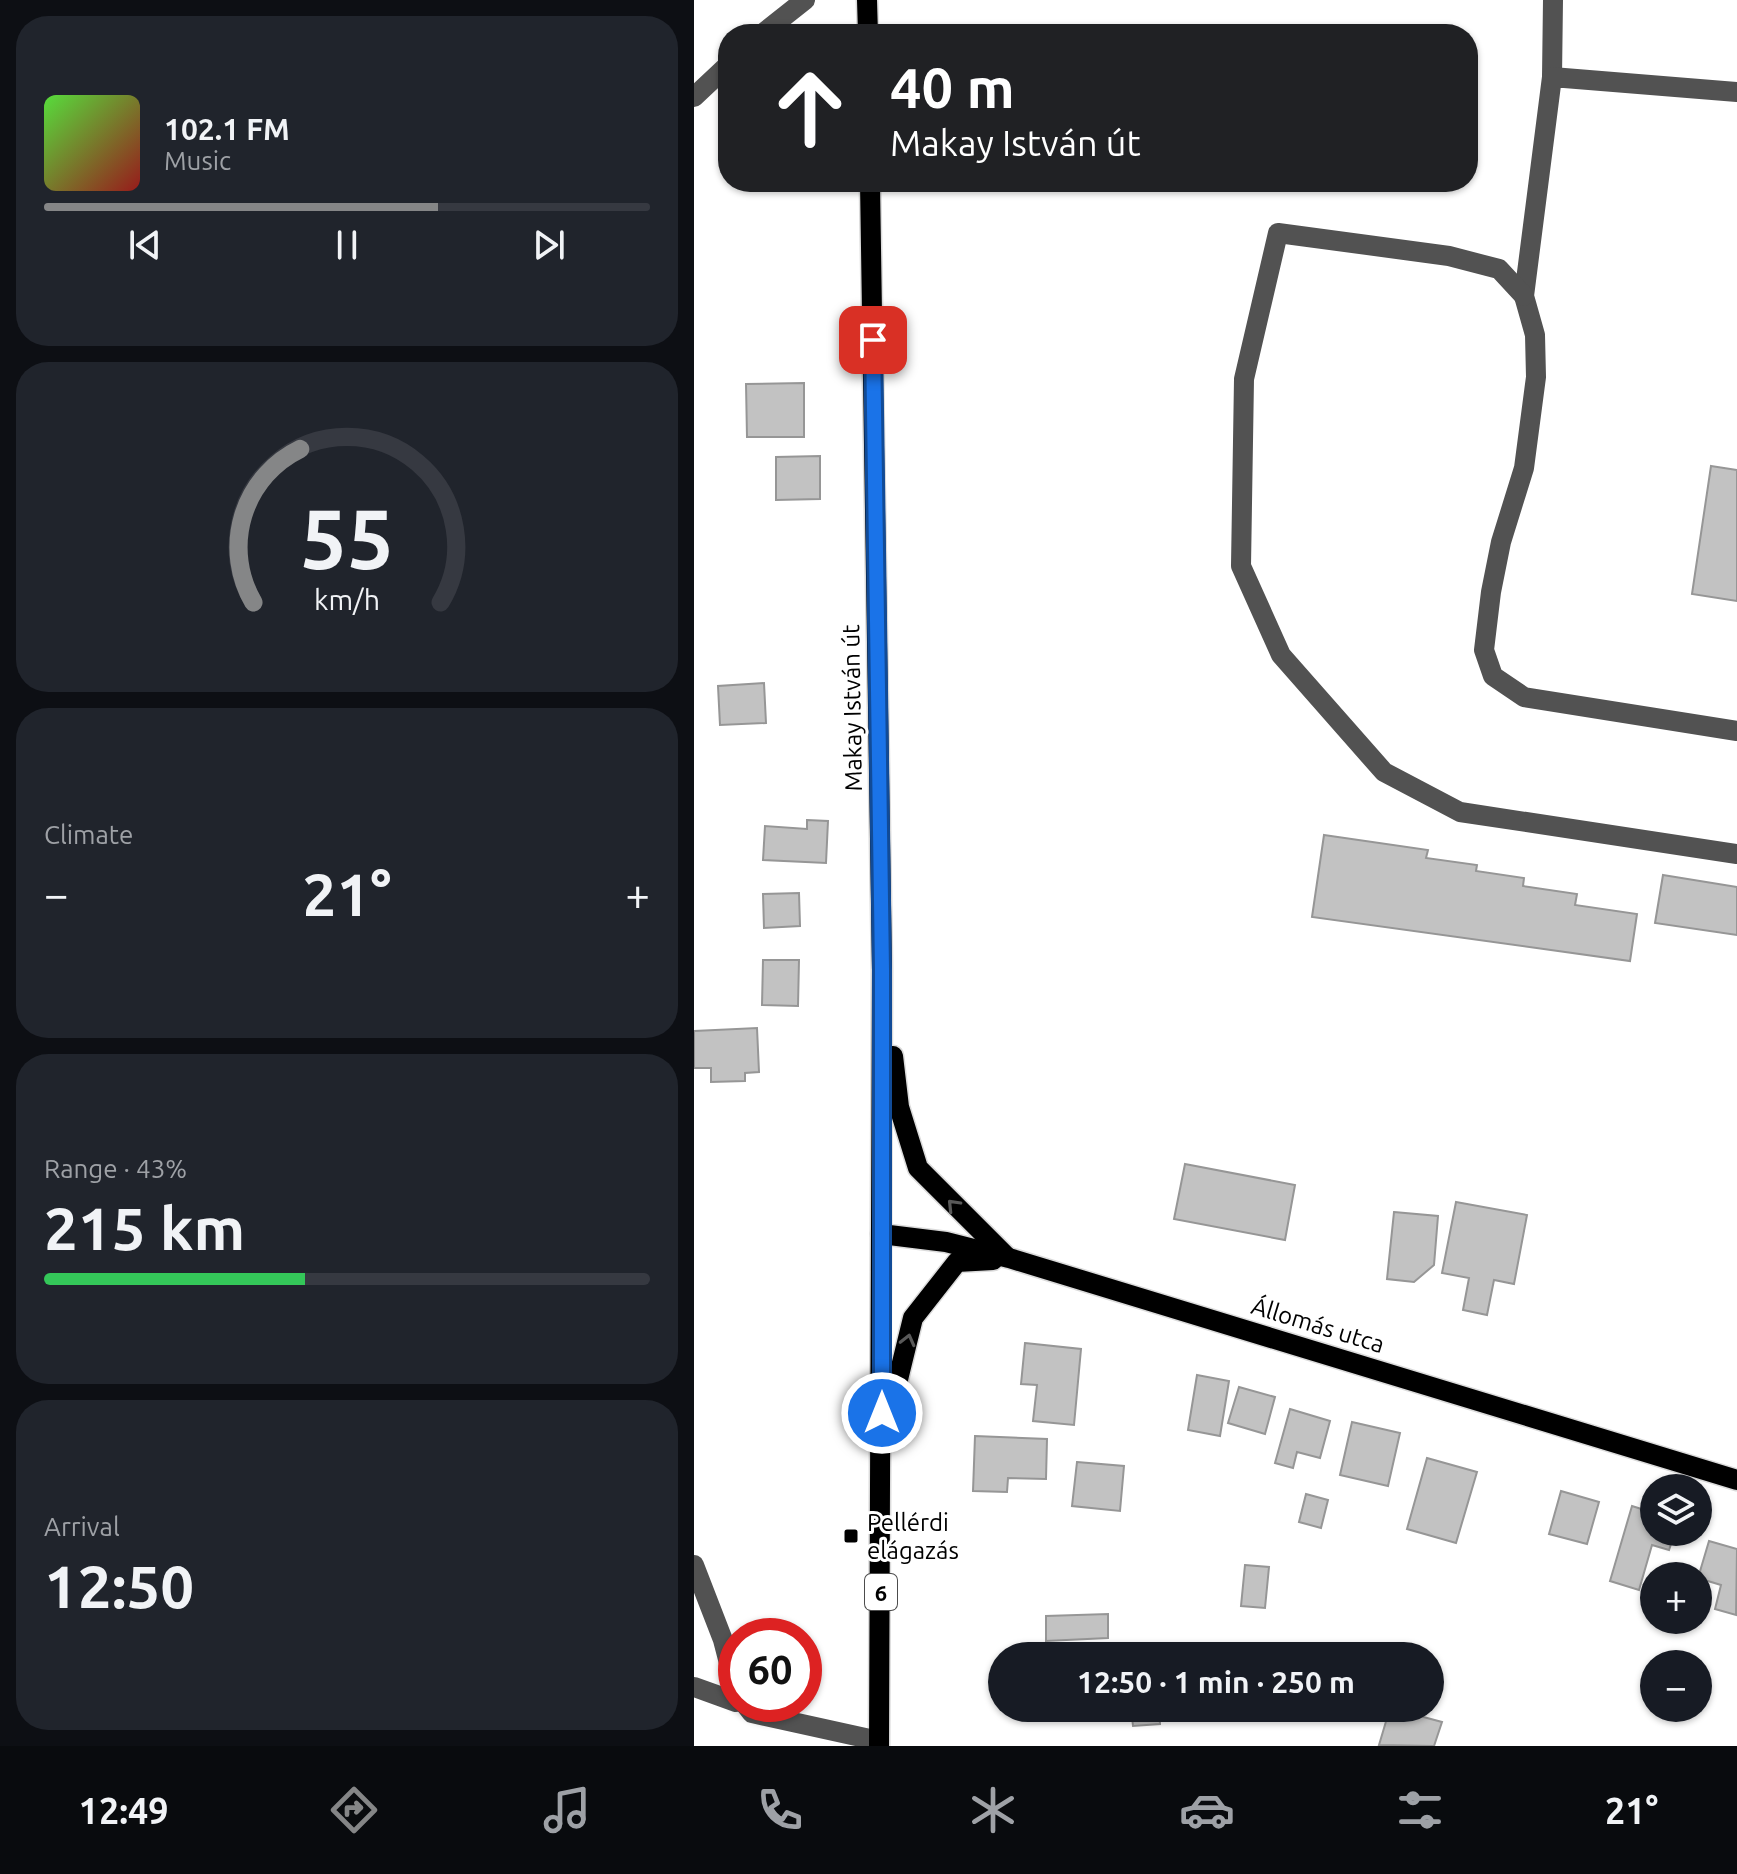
<!DOCTYPE html>
<meta charset="utf-8">
<style>
:root{--surface:#171b24;--page:#20242c;--text:#f1f3f6;--muted:#9ea1a6;--line:#363941;--accent:#858687}
body{margin:0;font-family:Ubuntu,sans-serif;background:var(--page);color:var(--text);height:100vh;display:flex;flex-direction:column;font-size:30px;white-space:nowrap}
*{box-sizing:border-box;margin:0}
p{font-size:26px;color:var(--muted)}
.icon{flex:none;width:44px;height:44px;fill:none;stroke:currentColor;stroke-width:2;stroke-linecap:round;stroke-linejoin:round}
.map{position:relative;flex:1;overflow:hidden}
.side{display:flex;flex-direction:column;gap:16px;padding:16px;background:#0d0f14;width:694px}
.side>*{flex:none}
.banner{position:absolute;left:24px;top:24px;width:760px;height:168px;border-radius:32px;box-shadow:0 2px 6px #0004;background:#202124;color:#fff;overflow:hidden}
.fabs{position:absolute;left:946px;top:1474px;display:grid;gap:16px}
.fabs a{display:grid;place-items:center;width:72px;height:72px;border-radius:50%;background:var(--surface);box-shadow:0 2px 6px #0004;font-size:40px}
.speed{position:absolute;left:24px;top:1618px;display:flex;gap:16px;font-size:40px;font-weight:700;text-align:center}
.speed>*{display:grid;place-content:center;width:104px;height:104px;border-radius:50%;background:var(--surface);box-shadow:0 2px 6px #0004;line-height:1}
.speed .limit{border:12px solid #d22;background:#fff;color:#111}
.pin{position:absolute;display:grid;place-items:center;width:68px;height:68px;color:#fff;margin:-34px;border-radius:16px;box-shadow:0 4px 12px #0006}
.me{position:absolute;width:88px;margin:-44px;rotate:0deg;stroke-linejoin:round;filter:drop-shadow(0 0 6px #0008)}
.turn{display:flex;align-items:center;gap:28px;height:168px;padding:0 40px;font-size:36px}
.turn .icon{width:104px;height:104px;stroke-width:2.5}
.turn b{display:block;font-size:56px;line-height:68px}
.big{font-size:60px;font-weight:700;line-height:1.1}
.side .widget{flex:1;display:flex;flex-direction:column;justify-content:center;gap:12px;min-width:0;padding:0 28px;border-radius:32px;background:var(--page)}
.side .dial{align-items:center;gap:0}
.dial svg{height:208px;overflow:visible;fill:none;stroke:var(--line);stroke-width:7;stroke-linecap:round;text-anchor:middle}
.dial text{fill:var(--text);stroke:none}
.song{display:flex;align-items:center;gap:24px}
.cover{width:96px;height:96px;border-radius:12px;background:linear-gradient(135deg,hsl(110 70% 55%),hsl(0 70% 35%))}
.played{height:8px;border-radius:4px;background:linear-gradient(90deg,var(--accent) 65%,var(--line) 65%)}
.keys{display:flex;justify-content:space-around;direction:ltr}
.heat{display:flex;justify-content:space-between;align-items:center;font-size:44px;direction:ltr}
.charge{height:12px;border-radius:6px;background:linear-gradient(90deg,#34c759 43%,var(--line) 0)}
.trip{position:absolute;left:294px;top:1642px;width:456px;height:80px;border-radius:40px;background:var(--surface);box-shadow:0 2px 6px #0004;font-weight:700;line-height:80px;text-align:center}
.dock{display:flex;height:128px;justify-content:space-around;align-items:center;background:#090b0e;color:var(--muted)}
.dock .icon{width:56px;height:56px}
.dock .selected{color:var(--accent)}
.dock b{font-size:36px;color:var(--text)}
main{display:flex;flex:1;min-height:0}
.map>svg:first-child{display:block}
.building{fill:#c2c2c2;stroke:#969696;stroke-width:2}
.lines{fill:none;stroke-linecap:round;stroke-linejoin:round}
.major-casing{stroke:#dbdbdb;stroke-width:23}
.minor{stroke:#525252;stroke-width:20}
.major{stroke:#000;stroke-width:20}
.oneway{stroke:#595959}
.route-casing{stroke:#114b97;stroke-width:20}
.route{stroke:#1a73e8;stroke-width:14}
.poi-dot{fill:#000;stroke:#fff;stroke-width:3}
.labels{text-anchor:middle;dominant-baseline:central;stroke-width:6;stroke-linejoin:round;paint-order:stroke}
.shield{fill:#fff;stroke:#4c4c4c;stroke-width:2}
.shield-label{font-size:22px;font-weight:bold;fill:#000}
.street-label{font-size:24px;fill:#000;stroke:#fff}
.poi-label{font-size:24px;fill:#000;stroke:#fff;text-anchor:start}
</style>
<main>
<section class="side">
<div class="widget">
<div class="song"><i class="cover"></i><div><b>102.1 FM</b><p>Music</p></div></div>
<div class="played"></div>
<div class="keys"><svg class="icon" aria-label="previous" viewBox="0 0 24 24"><path d="M18 5L8 12l10 7zM5 5v14"/></svg><svg class="icon" aria-label="pause" viewBox="0 0 24 24"><path d="M8 5v14M16 5v14"/></svg><svg class="icon" aria-label="next" viewBox="0 0 24 24"><path d="M6 5l10 7-10 7zM19 5v14"/></svg></div>
</div>
<div class="widget dial"><svg viewBox="0 0 100 80">
<path d="M14 69A42 42 0 1 1 86 69"/>
<path d="M14 69A42 42 0 0 1 32 10" stroke="#858687"/>
<text x="50" y="56" font-size="32" font-weight="700">55</text>
<text x="50" y="72" font-size="11">km/h</text>
</svg></div>
<div class="widget"><p>Climate</p>
<div class="heat"><a>−</a><b class="big">21°</b><a>+</a></div>
</div>
<div class="widget"><p>Range · 43%</p><b class="big">215 km</b><div class="charge"></div></div>
<div class="widget"><p>Arrival</p><b class="big">12:50</b></div>
</section>
<div class="map">
<svg width="1043" height="1746" viewBox="0 0 1043 1746">
<rect width="100%" height="100%" fill="#fff"/>
<g class="building">
<path d="M 110,383 L 110,437 L 53,437 L 52,384 Z"/>
<path d="M 126,456 L 126,499 L 82,500 L 82,457 Z"/>
<path d="M 1017,466 L 1043,470 L 1043,601 L 998,594 Z"/>
<path d="M 70,683 L 72,723 L 26,725 L 24,686 Z"/>
<path d="M 113,820 L 134,821 L 132,863 L 69,860 L 71,826 L 113,829 Z"/>
<path d="M 630,835 L 734,850 L 732,858 L 783,865 L 782,871 L 830,878 L 829,886 L 883,894 L 881,905 L 943,914 L 936,961 L 618,917 Z"/>
<path d="M 969,875 L 1043,887 L 1043,935 L 961,923 Z"/>
<path d="M 105,893 L 106,926 L 70,928 L 69,894 Z"/>
<path d="M 69,960 L 105,960 L 104,1006 L 68,1005 Z"/>
<path d="M 63,1028 L 65,1072 L 51,1073 L 51,1081 L 17,1082 L 17,1068 L 0,1068 L 0,1031 Z"/>
<path d="M 491,1164 L 601,1185 L 591,1240 L 480,1219 Z"/>
<path d="M 762,1202 L 833,1215 L 820,1284 L 800,1280 L 793,1315 L 769,1310 L 775,1278 L 748,1273 Z"/>
<path d="M 700,1212 L 744,1216 L 740,1265 L 720,1282 L 693,1279 Z"/>
<path d="M 331,1343 L 387,1349 L 380,1425 L 339,1421 L 343,1385 L 327,1384 Z"/>
<path d="M 503,1375 L 535,1381 L 526,1436 L 494,1430 Z"/>
<path d="M 545,1387 L 581,1397 L 571,1434 L 534,1423 Z"/>
<path d="M 596,1409 L 636,1421 L 626,1458 L 603,1452 L 599,1468 L 581,1463 Z"/>
<path d="M 658,1422 L 706,1433 L 694,1486 L 646,1475 Z"/>
<path d="M 281,1436 L 353,1439 L 352,1479 L 314,1478 L 313,1492 L 279,1491 Z"/>
<path d="M 733,1458 L 783,1472 L 762,1543 L 713,1529 Z"/>
<path d="M 383,1462 L 430,1466 L 426,1511 L 378,1506 Z"/>
<path d="M 867,1491 L 905,1502 L 893,1544 L 855,1534 Z"/>
<path d="M 612,1494 L 634,1500 L 627,1528 L 605,1522 Z"/>
<path d="M 938,1506 L 960,1513 L 960,1532 L 981,1532 L 975,1550 L 958,1545 L 945,1590 L 916,1581 Z"/>
<path d="M 1015,1541 L 1043,1549 L 1042,1615 L 1021,1609 L 1027,1585 L 1004,1578 Z"/>
<path d="M 551,1565 L 575,1567 L 571,1608 L 547,1606 Z"/>
<path d="M 414,1614 L 414,1638 L 352,1641 L 352,1616 Z"/>
<path d="M 437,1708 L 465,1708 L 466,1724 L 439,1726 Z"/>
<path d="M 696,1708 L 748,1722 L 740,1746 L 685,1745 Z"/>
</g>
<g class="lines">
<g class="major-casing">
<g id="major">
<path d="M 173,0 L 174,34"/>
<path d="M 176,182 L 188,970 L 185,1746"/>
<path d="M 199,1056 L 205,1107 L 224,1168 L 312,1256"/>
<path d="M 187,1234 L 252,1242 L 315,1258 L 1043,1480"/>
<path d="M 196,1412 L 219,1318 L 263,1262 L 299,1260"/>
</g>
</g>
<g class="minor">
<path d="M 68,34 L 111,0"/>
<path d="M 858,77 L 859,0"/>
<path d="M 1043,92 L 858,77 L 830,296 L 841,335 L 842,377 L 830,468 L 807,542 L 797,592 L 790,650 L 799,676 L 830,697 L 1043,731"/>
<path d="M 0,97 L 34,65"/>
<path d="M 830,296 L 805,269 L 755,256 L 584,233 L 550,379 L 547,566 L 587,655 L 690,772 L 766,812 L 1043,854"/>
<path d="M 0,1565 L 29,1640 L 42,1690"/>
<path d="M 0,1687 L 42,1702"/>
<path d="M 51,1704 L 58,1713 L 185,1741"/>
</g>
<use href="#major" class="major"/>
</g>
<defs><path id="oneway-chevron" d="M-2-3.5L2.5 0L-2 3.5" fill="none" stroke-width="1.6" stroke-linecap="round" stroke-linejoin="round" transform="scale(2)"/></defs>
<g class="oneway">
<use href="#oneway-chevron" transform="translate(259 1205) rotate(-134)"/>
<use href="#oneway-chevron" transform="translate(214 1340) rotate(-76)"/>
</g>
<g class="lines">
<g class="route-casing">
<path id="route" d="M 179,340 L 188,970 L 188,1413"/>
</g>
<use href="#route" class="route"/>
</g>
<rect class="poi-dot" x="149" y="1528" width="16" height="16" rx="4"/>
<g class="labels">
<rect class="shield" x="171" y="1574" width="32" height="36" rx="6"/>
<g class="shield-label">
<text x="187" y="1592">6</text>
</g>
<g class="street-label">
<text transform="translate(158 708) rotate(-91)">Makay István út</text>
<text transform="translate(624 1325) rotate(17)">Állomás utca</text>
</g>
<g class="poi-label">
<text x="173" y="1522">Pellérdi<tspan x="173" dy="28">elágazás</tspan></text>
</g>
</g>
</svg>
<div class="fabs">
<a><svg class="icon" aria-label="layers" viewBox="0 0 24 24"><path d="M12 4l9 5-9 5-9-5zM3 14l9 5 9-5"/></svg></a>
<a>+</a>
<a>−</a>
</div>
<div class="speed"><div class="limit">60</div></div>
<div class="pin" style="left:179px;top:340px;background:#d93025"><svg class="icon" aria-label="arrive" viewBox="0 0 24 24"><path d="M6 21V4h12l-3 4 3 4H6"/></svg></div>
<svg class="me" style="left:188px;top:1413px" viewBox="-20 -20 40 40"><circle r="17" fill="#1a73e8" stroke="#fff" stroke-width="3"/><path d="M0-11L8 9 0 5-8 9z" fill="#fff"/></svg>
<div class="trip">12:50 · 1 min · 250 m</div>
<div class="banner">
<div class="turn"><svg class="icon" aria-label="ahead" viewBox="0 0 24 24"><path d="M12 20V5M6 11l6-6 6 6"/></svg><div><b>40 m</b>Makay István út</div></div>
</div>
</div>
</main>
<nav class="dock">
<b>12:49</b>
<svg class="icon selected" aria-label="directions" viewBox="0 0 24 24"><path d="M12 3l9 9-9 9-9-9zM9 14v-3h6M13 9l2 2-2 2"/></svg>
<svg class="icon" aria-label="music" viewBox="0 0 24 24"><path d="M9 18V5l10-2v13"/><circle cx="6" cy="18" r="3"/><circle cx="16" cy="16" r="3"/></svg>
<svg class="icon" aria-label="phone" viewBox="0 0 24 24"><path d="M5 4h4l2 5-3 2q2 4 5 5l2-3 5 2v4C11 20 4 13 5 4z"/></svg>
<svg class="icon" aria-label="climate" viewBox="0 0 24 24"><path d="M12 3v18M4 7l16 10M4 17L20 7"/></svg>
<svg class="icon" aria-label="car" viewBox="0 0 24 24"><path d="M5 17H2v-5l4-1 3-4h7l3 4 3 1v5h-3M9 17h6M6 11h13"/><circle cx="7" cy="17" r="2"/><circle cx="17" cy="17" r="2"/></svg>
<svg class="icon" aria-label="filters" viewBox="0 0 24 24"><path d="M4 7h16M4 17h16"/><circle cx="9" cy="7" r="2"/><circle cx="15" cy="17" r="2"/></svg>
<b>21°</b>
</nav>
